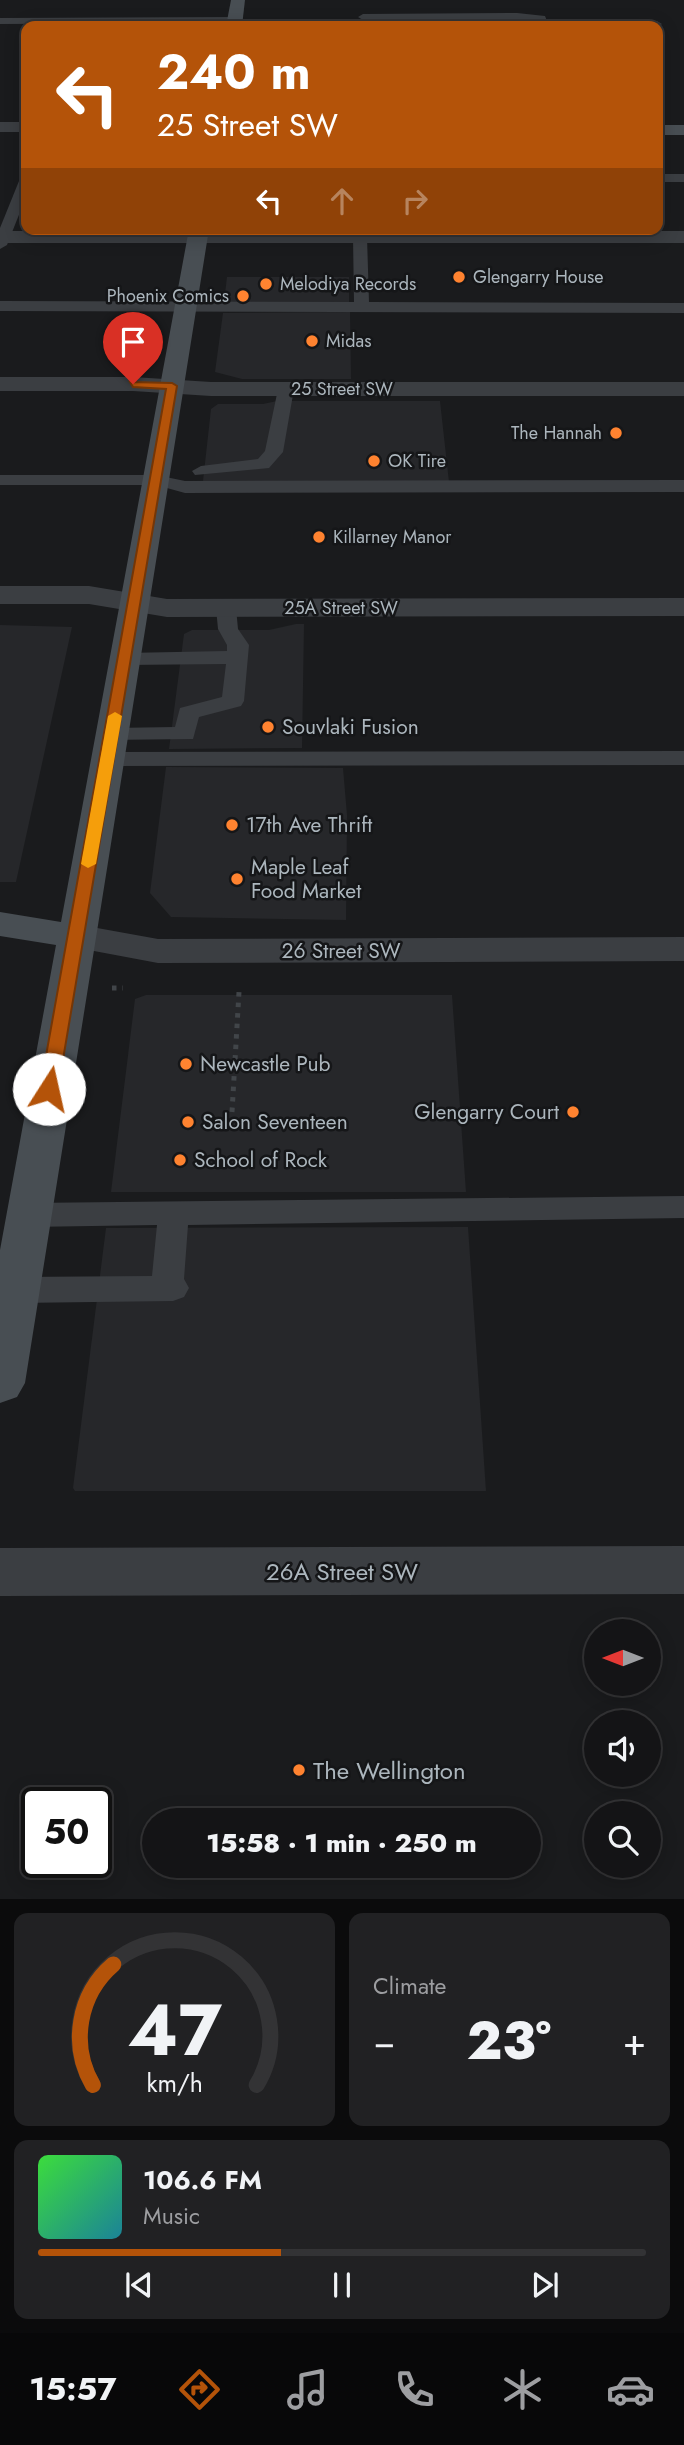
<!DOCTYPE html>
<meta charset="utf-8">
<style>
:root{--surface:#141416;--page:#212123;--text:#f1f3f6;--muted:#9d9ea1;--line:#333335;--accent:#b45309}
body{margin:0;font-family:Jost,sans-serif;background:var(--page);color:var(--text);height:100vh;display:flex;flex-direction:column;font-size:26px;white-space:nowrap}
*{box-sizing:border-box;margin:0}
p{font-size:23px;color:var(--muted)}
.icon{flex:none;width:38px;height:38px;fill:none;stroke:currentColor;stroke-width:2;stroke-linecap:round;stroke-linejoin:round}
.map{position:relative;height:1899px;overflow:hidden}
.sheet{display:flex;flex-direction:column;gap:14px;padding:14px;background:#0b0b0c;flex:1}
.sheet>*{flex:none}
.guide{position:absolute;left:21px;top:21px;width:642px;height:214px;border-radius:14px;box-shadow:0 4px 18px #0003,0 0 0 2px var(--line);background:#b45309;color:#fff;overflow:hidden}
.needle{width:46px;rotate:270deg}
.tools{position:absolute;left:584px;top:1619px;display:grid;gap:14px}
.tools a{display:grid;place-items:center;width:77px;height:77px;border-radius:50%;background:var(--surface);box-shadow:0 4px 18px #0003,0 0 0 2px var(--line);font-size:35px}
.speed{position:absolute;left:21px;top:1787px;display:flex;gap:14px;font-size:35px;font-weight:700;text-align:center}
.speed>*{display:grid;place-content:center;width:91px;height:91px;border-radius:50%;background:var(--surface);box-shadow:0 4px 18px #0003,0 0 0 2px var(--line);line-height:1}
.speed .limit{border:4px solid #111;border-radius:10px;background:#fff;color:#111}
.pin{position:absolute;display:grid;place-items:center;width:60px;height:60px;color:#fff;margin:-72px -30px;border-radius:50% 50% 50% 0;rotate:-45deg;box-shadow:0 0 7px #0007}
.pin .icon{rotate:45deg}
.me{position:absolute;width:77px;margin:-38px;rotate:10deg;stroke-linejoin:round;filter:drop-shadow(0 0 5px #0008)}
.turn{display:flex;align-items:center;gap:24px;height:147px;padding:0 21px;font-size:32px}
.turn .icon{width:91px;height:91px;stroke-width:2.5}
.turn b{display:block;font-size:49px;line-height:60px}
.lanes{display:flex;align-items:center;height:66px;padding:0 21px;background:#0003;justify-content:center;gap:35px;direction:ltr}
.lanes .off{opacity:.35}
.big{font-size:52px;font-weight:800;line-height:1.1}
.sheet .tile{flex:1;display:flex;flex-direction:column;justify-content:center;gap:10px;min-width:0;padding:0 24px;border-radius:14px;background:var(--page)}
.sheet .dial{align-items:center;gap:0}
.dial svg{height:182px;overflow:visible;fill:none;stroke:var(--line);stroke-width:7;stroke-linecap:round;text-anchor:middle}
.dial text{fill:var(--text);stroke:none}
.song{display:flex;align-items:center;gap:21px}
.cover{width:84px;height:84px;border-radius:10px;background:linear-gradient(135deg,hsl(120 70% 55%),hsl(190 70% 35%))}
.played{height:7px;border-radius:4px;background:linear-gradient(90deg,var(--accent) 40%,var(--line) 40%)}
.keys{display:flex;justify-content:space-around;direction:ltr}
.heat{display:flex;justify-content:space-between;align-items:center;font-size:38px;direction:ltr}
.sheet .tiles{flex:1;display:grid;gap:14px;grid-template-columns:1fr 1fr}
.tile:last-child{grid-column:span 2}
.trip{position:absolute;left:142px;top:1808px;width:399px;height:70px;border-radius:35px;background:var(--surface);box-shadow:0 4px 18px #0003,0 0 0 2px var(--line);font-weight:800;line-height:70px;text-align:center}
.dock{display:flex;height:112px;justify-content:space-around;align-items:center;background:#080809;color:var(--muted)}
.dock .icon{width:49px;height:49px}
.dock .active{color:var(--accent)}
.dock b{font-size:32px;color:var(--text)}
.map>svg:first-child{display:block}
.built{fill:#26272a}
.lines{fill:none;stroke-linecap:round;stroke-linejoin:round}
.path{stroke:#414549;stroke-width:5;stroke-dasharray:4.5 6;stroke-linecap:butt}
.lane{fill:#3b3e42;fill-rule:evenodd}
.street{fill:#3b3e42;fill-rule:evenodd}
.secondary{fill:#484e53;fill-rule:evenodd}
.route{fill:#b45309;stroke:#753606;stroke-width:2}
.slow{fill:#f59e0b}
.poi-dot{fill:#ff8330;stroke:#151618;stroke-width:2.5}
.labels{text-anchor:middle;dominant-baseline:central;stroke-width:5;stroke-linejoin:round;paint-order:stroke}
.far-poi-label{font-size:18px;fill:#acb6bd;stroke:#151618;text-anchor:start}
.far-street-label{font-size:18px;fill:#acb6bd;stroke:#151618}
.poi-label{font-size:21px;fill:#acb6bd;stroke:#151618;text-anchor:start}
.street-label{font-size:21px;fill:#acb6bd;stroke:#151618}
.near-street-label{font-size:24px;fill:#acb6bd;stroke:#151618}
.near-poi-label{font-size:24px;fill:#acb6bd;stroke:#151618;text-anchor:start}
</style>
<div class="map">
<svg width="684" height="1899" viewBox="0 0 684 1899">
<rect width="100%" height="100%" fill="#1a1b1d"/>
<g class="built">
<path d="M 227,277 L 349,277 L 349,302 L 224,302 Z"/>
<path d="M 350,312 L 351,379 L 242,379 L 215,372 L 223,313 Z"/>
<path d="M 277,401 L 440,401 L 449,482 L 203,481 L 211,409 L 218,404 L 263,404 Z"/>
<path d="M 296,624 L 304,624 L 302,748 L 169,749 L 184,634 L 192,630 L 269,630 Z"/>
<path d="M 0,625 L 72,627 L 16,882 L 0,882 Z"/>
<path d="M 166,767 L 343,768 L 347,815 L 346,920 L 171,917 L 150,893 Z"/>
<path d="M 146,995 L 452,995 L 466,1192 L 111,1192 L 135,999 Z"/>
<path d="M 468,1227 L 486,1491 L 75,1491 L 73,1488 L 106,1228 Z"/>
</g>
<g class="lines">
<g class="path">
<path d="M 112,988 L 123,988"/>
<path d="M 232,1112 L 239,992"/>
</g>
<g class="lane">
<path d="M 517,13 L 545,16 L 547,21 L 657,21 L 662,24 L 658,27 L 538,26 L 536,21 L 517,19 L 363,20 L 358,17 L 363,14 Z"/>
<path d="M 0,18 L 235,17 L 240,20 L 235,23 L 0,24 Z"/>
<rect x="658" y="174" width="26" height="8"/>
<path d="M 26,177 L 26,197 L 7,245 L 0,249 L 0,228 L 19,181 Z"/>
<path d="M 360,233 L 367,237 L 369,302 L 684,303 L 684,313 L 0,311 L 0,301 L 354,302 L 353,237 Z"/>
<path d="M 286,384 L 294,389 L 283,452 L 269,468 L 195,475 L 192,471 L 201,466 L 258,459 L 265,451 L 278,389 Z"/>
<path d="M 0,475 L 156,475 L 185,481 L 684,480 L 684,492 L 185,493 L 156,485 L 0,485 Z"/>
<path d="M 226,602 L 236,608 L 238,629 L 249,645 L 244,701 L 241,706 L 199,717 L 193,739 L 104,740 L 101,735 L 104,730 L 112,728 L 175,727 L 180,708 L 222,697 L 226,664 L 125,665 L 114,659 L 125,653 L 227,651 L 227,645 L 218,629 L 216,608 Z"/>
<path d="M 684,751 L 684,765 L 107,766 L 99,764 L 95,759 L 99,754 L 107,752 Z"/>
<path d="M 684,1196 L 684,1218 L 188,1225 L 184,1279 L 189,1288 L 184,1297 L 173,1301 L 16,1303 L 5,1299 L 0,1290 L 5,1281 L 16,1277 L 152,1276 L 157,1225 L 28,1227 L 17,1223 L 13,1215 L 17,1207 L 28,1203 Z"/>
</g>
<g class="street">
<rect x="0" y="122" width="26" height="10"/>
<rect x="0" y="231" width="684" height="12"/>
<path d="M 0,377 L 133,377 L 211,382 L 684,382 L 684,396 L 211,396 L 133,391 L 0,391 Z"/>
<path d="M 0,586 L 89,586 L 167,599 L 684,598 L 684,616 L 167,617 L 89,604 L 0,604 Z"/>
<path d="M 75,924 L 158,939 L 684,937 L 684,961 L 158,963 L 62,945 L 56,936 L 62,927 Z"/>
<path d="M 684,1546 L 684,1594 L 0,1596 L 0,1548 Z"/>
</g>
<g class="secondary">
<path d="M 231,0 L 245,0 L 242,26 L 226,26 Z"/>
<rect x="658" y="125" width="26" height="10"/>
<path d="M 189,229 L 209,229 L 25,1383 L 17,1397 L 0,1403 L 0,1250 L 56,945 L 0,936 L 0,912 L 61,922 Z"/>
</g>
</g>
<path class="route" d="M 130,382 L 172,383 L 177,386 L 58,1089 L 49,1095 L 40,1089 L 166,389 L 133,387 Z"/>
<path class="slow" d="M 115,712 L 122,716 L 96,864 L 88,868 L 81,864 L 108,716 Z"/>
<g class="poi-dot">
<circle cx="459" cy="277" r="7"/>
<circle cx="266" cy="284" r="7"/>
<circle cx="243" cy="296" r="7"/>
<circle cx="312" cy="341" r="7"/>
<circle cx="616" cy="433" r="7"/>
<circle cx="374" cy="461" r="7"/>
<circle cx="319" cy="537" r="7"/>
<circle cx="268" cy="727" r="7"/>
<circle cx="232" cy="825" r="7"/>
<circle cx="237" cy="879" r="7"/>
<circle cx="186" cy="1064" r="7"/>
<circle cx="573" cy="1112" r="7"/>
<circle cx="188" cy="1122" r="7"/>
<circle cx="180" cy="1160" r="7"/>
<circle cx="299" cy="1770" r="7"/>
</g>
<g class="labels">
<g class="far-poi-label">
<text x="473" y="277">Glengarry House</text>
<text x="280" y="284">Melodiya Records</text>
<text x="229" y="296" text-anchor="end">Phoenix Comics</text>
<text x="326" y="341">Midas</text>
<text x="602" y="433" text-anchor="end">The Hannah</text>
<text x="388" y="461">OK Tire</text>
<text x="333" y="537">Killarney Manor</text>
</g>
<g class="far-street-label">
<text x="342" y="389">25 Street SW</text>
<text x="341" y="608">25A Street SW</text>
</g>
<g class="poi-label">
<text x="282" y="727">Souvlaki Fusion</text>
<text x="246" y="825">17th Ave Thrift</text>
<text x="251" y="867">Maple Leaf<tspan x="251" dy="24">Food Market</tspan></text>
<text x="200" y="1064">Newcastle Pub</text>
<text x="559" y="1112" text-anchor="end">Glengarry Court</text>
<text x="202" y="1122">Salon Seventeen</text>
<text x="194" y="1160">School of Rock</text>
</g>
<g class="street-label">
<text x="341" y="951">26 Street SW</text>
</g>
<g class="near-street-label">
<text x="342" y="1571">26A Street SW</text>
</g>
<g class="near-poi-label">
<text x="313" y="1770">The Wellington</text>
</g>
</g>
</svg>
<div class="tools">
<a><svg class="needle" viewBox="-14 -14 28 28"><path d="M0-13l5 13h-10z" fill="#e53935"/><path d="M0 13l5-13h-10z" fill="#9d9ea1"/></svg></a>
<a><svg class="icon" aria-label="sound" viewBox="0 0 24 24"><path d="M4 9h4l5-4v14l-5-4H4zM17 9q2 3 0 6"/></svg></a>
<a><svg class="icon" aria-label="search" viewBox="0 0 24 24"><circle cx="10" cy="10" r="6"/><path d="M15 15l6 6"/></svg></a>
</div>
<div class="speed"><div class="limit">50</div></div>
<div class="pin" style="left:133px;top:384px;background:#d93025"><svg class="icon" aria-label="arrive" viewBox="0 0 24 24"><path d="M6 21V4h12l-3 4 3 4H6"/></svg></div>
<svg class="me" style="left:49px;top:1089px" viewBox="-20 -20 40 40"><circle r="19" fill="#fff"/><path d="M0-13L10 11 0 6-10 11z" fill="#b45309"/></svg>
<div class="trip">15:58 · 1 min · 250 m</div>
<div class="guide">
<div class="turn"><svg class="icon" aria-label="left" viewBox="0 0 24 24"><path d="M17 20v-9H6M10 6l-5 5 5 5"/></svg><div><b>240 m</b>25 Street SW</div></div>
<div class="lanes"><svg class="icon" aria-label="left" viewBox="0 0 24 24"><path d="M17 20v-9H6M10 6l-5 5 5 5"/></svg><svg class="icon off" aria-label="ahead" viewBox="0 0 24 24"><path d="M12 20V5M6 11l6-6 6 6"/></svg><svg class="icon off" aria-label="right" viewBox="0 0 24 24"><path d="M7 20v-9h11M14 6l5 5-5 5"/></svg></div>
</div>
</div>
<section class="sheet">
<div class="tiles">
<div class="tile dial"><svg viewBox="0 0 100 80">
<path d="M14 69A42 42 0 1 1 86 69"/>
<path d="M14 69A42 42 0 0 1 23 16" stroke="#b45309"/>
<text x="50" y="56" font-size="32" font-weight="700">47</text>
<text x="50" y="72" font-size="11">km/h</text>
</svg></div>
<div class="tile"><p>Climate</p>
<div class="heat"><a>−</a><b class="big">23°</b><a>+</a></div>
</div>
<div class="tile">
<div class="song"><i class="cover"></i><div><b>106.6 FM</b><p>Music</p></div></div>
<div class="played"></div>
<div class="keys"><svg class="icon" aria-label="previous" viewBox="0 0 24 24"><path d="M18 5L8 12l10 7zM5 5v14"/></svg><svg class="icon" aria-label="pause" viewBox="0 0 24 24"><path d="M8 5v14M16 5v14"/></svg><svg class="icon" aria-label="next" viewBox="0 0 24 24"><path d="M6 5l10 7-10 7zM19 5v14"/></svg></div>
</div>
</div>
</section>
<nav class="dock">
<b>15:57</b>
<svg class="icon active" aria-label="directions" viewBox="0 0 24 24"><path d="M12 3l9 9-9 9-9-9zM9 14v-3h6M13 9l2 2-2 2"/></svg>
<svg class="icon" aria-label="music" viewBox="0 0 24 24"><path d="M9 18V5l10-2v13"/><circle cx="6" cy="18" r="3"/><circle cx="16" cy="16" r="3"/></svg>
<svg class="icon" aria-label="phone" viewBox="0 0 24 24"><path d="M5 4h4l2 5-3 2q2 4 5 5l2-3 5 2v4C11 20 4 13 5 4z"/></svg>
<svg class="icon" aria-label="climate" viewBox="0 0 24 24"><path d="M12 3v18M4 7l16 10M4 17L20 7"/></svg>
<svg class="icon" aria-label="car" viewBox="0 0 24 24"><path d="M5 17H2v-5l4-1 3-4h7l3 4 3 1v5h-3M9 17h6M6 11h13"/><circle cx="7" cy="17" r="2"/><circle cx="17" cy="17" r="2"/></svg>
</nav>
